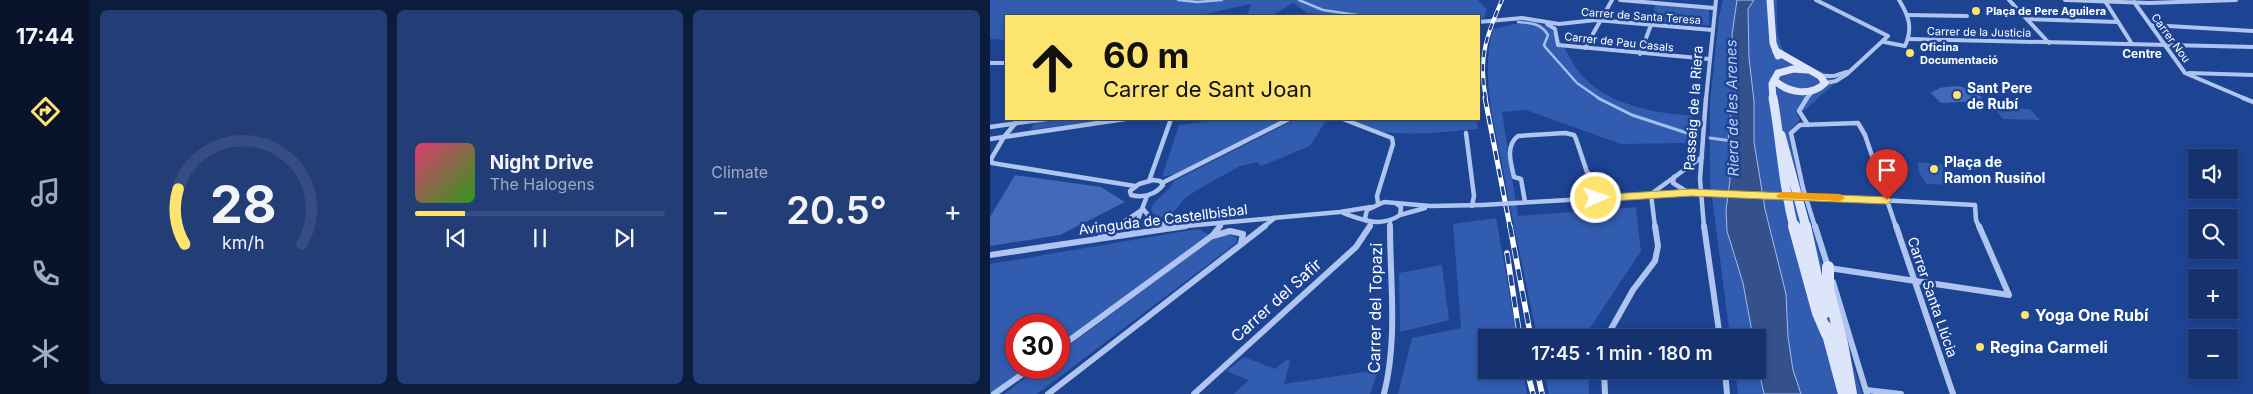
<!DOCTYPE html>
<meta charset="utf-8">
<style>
:root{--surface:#16326e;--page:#233e76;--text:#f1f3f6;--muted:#9eaac2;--line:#354d81;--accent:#fde46e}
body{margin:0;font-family:Inter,sans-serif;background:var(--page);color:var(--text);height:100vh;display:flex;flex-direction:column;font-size:19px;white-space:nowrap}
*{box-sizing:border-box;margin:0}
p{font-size:16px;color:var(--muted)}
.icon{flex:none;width:28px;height:28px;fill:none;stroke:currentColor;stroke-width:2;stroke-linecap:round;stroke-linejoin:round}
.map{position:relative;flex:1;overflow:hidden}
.drawer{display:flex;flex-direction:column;gap:10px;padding:10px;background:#0c1c3c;width:900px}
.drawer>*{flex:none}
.hud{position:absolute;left:15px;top:15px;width:475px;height:105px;border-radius:0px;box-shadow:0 2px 8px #0003,0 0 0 1px var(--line);background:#fde46e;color:#111;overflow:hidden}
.fabs{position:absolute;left:1198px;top:149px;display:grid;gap:10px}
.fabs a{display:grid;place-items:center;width:50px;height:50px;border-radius:0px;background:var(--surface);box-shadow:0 2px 8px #0003,0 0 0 1px var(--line);font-size:25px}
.speed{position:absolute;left:15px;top:314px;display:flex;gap:10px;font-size:25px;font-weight:700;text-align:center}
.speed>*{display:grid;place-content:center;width:65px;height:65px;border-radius:50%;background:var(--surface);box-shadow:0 2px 8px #0003,0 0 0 1px var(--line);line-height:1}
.speed .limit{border:8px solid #d22;background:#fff;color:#111}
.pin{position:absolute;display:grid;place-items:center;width:42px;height:42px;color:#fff;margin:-51px -21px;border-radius:50% 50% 50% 0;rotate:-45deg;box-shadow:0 0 5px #0007}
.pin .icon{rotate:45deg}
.me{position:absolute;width:55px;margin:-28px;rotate:87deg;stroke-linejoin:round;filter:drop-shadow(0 0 4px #0008)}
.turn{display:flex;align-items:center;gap:18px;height:105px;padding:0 15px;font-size:22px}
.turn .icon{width:65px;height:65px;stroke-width:2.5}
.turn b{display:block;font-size:35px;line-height:42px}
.big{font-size:38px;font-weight:600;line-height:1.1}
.drawer .widget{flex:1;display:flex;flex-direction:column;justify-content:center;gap:8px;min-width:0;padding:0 18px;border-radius:8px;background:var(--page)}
.drawer .dial{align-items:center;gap:0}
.dial svg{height:130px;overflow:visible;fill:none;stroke:var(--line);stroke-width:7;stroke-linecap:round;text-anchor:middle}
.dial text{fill:var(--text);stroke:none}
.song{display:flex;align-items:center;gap:15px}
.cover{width:60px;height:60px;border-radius:8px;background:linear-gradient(135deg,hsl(340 70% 55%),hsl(110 70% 35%))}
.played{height:5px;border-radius:2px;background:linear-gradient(90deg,var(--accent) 20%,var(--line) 20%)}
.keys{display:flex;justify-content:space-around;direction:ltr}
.heat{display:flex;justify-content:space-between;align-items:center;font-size:28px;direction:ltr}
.drawer .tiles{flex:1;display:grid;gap:10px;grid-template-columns:repeat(3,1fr)}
.trip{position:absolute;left:488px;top:329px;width:288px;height:50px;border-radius:0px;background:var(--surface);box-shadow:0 2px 8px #0003,0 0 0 1px var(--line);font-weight:600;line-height:50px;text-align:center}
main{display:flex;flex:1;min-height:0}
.menu{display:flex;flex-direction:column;width:90px;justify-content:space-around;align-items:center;background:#09142c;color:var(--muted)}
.menu .icon{width:35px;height:35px}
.menu .on{color:var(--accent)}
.menu b{font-size:22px;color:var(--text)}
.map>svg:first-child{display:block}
.green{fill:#315cb0}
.water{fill:#35518b;stroke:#a2bdf0}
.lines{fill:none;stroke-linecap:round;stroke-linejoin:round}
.stream-far1{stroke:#a2bdf0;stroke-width:2.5}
.stream{stroke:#a2bdf0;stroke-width:3}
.building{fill:#426ab8}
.minor-far2{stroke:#afc4ee;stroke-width:4}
.minor-far1{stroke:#afc4ee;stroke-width:4.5}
.minor{stroke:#afc4ee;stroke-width:6}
.secondary-far2{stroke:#dce5fa;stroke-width:7}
.secondary-far1{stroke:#dce5fa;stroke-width:9}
.secondary{stroke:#dce5fa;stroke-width:12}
.rail-far2-casing{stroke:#fff;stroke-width:4}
.rail-far1-casing{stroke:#fff;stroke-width:5}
.rail-casing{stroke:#fff;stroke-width:5.5}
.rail-far2{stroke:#1d4393;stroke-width:2.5;stroke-dasharray:7;stroke-linecap:butt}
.rail-far1{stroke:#1d4393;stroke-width:3;stroke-dasharray:9;stroke-linecap:butt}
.rail{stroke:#1d4393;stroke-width:4;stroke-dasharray:11;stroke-linecap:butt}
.minor-bridge{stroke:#afc4ee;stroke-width:4.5}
.route{fill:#fde46e;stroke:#a49448}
.slow{fill:#f59e0b}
.poi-dot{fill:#fde46e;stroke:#1d4393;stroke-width:2}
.labels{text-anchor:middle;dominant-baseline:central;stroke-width:5;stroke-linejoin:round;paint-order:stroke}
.far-poi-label{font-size:11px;font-weight:bold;fill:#fff;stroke:#1d4393;text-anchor:start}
.far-street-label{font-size:11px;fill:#fff;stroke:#1d4393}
.far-neighbourhood-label{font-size:12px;font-weight:bold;fill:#fff;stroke:#1d4393}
.poi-label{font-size:14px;font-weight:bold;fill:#fff;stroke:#1d4393;text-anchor:start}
.street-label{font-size:14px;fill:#fff;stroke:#1d4393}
.water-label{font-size:15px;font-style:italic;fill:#bbcff5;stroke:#1d4393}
.near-street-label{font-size:16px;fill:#fff;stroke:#1d4393}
.near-poi-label{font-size:16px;font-weight:bold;fill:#fff;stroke:#1d4393;text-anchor:start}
</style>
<main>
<nav class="menu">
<b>17:44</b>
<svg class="icon on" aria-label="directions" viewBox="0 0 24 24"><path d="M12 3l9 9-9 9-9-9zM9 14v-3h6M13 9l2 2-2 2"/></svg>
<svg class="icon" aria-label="music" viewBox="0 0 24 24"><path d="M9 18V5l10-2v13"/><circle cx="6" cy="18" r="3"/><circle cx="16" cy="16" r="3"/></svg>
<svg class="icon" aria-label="phone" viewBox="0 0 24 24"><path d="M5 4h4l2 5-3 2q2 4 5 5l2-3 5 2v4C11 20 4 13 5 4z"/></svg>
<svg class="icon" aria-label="climate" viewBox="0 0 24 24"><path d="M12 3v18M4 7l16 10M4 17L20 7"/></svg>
</nav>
<section class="drawer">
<div class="tiles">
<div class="widget dial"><svg viewBox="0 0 100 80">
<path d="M14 69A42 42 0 1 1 86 69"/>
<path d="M14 69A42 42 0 0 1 10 35" stroke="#fde46e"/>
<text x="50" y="56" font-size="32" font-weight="700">28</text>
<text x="50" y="72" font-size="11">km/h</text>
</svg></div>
<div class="widget">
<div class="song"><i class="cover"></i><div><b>Night Drive</b><p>The Halogens</p></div></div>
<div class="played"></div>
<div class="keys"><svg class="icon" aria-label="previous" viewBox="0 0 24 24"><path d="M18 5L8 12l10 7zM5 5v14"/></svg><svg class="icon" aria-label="pause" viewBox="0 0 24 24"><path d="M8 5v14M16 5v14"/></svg><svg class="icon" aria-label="next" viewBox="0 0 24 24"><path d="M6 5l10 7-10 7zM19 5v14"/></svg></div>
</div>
<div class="widget"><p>Climate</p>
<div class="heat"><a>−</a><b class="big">20.5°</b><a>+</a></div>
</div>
</div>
</section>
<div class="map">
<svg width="1263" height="394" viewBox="0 0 1263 394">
<rect width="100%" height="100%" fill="#1d4393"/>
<g class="green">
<path d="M 0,0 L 488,0 L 497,9 L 494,19 L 489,20 L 489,16 L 346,16 L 317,13 L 303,3 L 283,15 L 257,16 L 261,4 L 206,16 L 16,16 L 16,40 L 0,39 Z"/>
<path d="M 733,0 L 747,0 L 748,4 L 742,35 L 746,99 L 738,124 L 740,180 L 736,210 L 737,231 L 753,283 L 763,337 L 740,337 L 720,181 L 720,102 L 729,17 Z"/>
<path d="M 764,0 L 787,0 C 785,51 791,61 840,74 L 843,85 L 815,110 L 806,113 L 810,120 L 799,131 L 809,185 L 872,394 L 811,394 L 803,370 L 798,337 L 796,294 L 775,209 L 764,142 L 764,101 L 759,64 L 758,9 Z"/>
<path d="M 666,4 L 719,8 L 719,25 L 660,22 Z"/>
<path d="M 542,20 C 547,23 554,25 559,28 C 571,37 580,61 590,73 C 616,105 664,113 703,116 L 695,143 L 631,144 L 536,110 L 512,112 L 528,216 L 646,207 L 651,251 L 596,334 L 596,337 L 547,337 C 536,281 523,225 513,169 C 504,123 490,74 503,29 Z"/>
<path d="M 1004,108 L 1040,109 L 1050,120 L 1013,119 Z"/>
<path d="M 70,119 L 118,119 L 40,130 L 45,122 Z"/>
<path d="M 236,119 L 294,119 L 185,174 L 172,177 L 189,125 Z"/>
<path d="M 306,119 L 337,119 L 320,146 L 274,165 L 270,166 L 268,162 L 250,166 L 207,190 L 194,199 L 178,219 C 139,212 180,194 184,181 Z"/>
<path d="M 362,119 L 487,119 L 488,129 C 453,131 391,143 362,119 Z"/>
<path d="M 928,162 L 957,165 L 961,172 L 964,185 L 936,184 L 929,172 Z"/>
<path d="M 506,218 L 527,337 L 496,338 L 496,370 L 533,370 L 537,394 L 408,394 L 422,338 L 471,328 L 463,224 Z"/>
<path d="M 208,229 L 222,236 L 69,347 L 69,325 L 26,325 L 26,368 L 40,368 L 4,394 L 0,394 L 0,264 Z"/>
<path d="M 238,234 L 246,237 L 247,241 L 241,247 L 47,394 L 14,394 L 49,368 L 69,368 L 69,353 L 213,246 L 229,236 Z"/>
<path d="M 452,265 L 459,320 L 410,332 L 409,273 Z"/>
<path d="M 254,357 L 285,369 L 298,359 L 300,362 L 294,384 L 388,370 L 380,394 L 244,394 L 259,380 L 236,371 Z"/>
<path d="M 766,358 L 774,394 L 748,394 L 745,370 L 766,370 Z"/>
<path d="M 554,370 L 598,370 L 599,394 L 559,394 Z"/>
</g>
<path class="water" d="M 747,0 L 764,0 L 758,9 L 759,58 L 764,101 L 764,142 L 775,209 L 796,294 L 798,337 L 803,370 L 811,394 L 774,394 L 766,358 L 766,338 L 763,337 L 753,283 L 737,231 L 736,210 L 740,180 L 738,124 L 746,99 L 742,35 Z"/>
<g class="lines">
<g class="stream-far1">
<path d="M 188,0 L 207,2 L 232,0"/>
<path d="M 309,0 L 333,10 L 374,16"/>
<path d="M 410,16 L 427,16"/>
<path d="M 528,22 C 540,23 551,23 558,35 L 554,45 L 556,48 L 587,83 L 610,99"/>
</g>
<g class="stream">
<path d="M 608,98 L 642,115 L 703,135"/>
<path d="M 720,138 L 742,141"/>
</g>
</g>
<g class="building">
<path d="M 967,86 L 988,91 L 993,101 L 951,103 L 940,92 L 945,92 L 943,90 L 949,90 L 948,88 Z"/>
<path d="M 25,175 L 111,187 L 135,202 L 70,235 L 0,246 L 0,217 Z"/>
</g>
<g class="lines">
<g class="minor-far2">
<path d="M 630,0 L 724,8"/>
<path d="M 826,0 L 898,36 L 857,74 L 846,81 L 835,83"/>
<path d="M 1019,0 L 1059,43"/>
<path d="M 1075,0 L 1159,3 L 1246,0"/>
<path d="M 1115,1 L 1142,44"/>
<path d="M 1144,2 L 1195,73 L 1256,99"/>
<path d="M 918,15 L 977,16"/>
<path d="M 1037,19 L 1128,22"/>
<path d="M 489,22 L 532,18 L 569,24 L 606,20 L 722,30"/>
<path d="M 557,24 L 565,29 L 568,45 L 719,59"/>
<path d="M 1161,25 L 1263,31"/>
<path d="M 919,39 L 1263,47"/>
<path d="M 894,42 L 915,46 C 923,28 919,16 909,0"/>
<path d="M 595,48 L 622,0"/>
<path d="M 650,54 L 661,25"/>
<path d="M 0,63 L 16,63"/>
<path d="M 1199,73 L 1263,75"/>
<path d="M 830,76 L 844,76 L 857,72"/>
<path d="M 716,99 L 726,0"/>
<path d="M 816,99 L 823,91"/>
</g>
<g class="minor-far1">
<path d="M 817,98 L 809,111 L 818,125"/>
<path d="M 1253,98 L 1263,102"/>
<path d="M 29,119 L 14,137 L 1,159 L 2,163 L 145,186"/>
<path d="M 353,119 L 402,138 L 403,144 L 387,196 L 388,203"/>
<path d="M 0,127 L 56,119"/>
<path d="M 476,133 L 484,196 L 482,206"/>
<path d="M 0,139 L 135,119"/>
<path d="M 684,177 L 683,183 L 696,191"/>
<path d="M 163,180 L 170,181 L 173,185 C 165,195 153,198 141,195 L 140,191 L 149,184 Z"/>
<path d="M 159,181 L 181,119"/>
<path d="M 172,183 L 299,119"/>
<path d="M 661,194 L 712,157"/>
<path d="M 661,194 L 665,227"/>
<path d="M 831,197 L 985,205 L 986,220 L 989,227"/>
<path d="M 535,202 L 531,179 L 524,177 C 521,163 515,146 528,136 L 575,133 L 584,135 L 586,139 L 597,172 L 601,175 L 606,198"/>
<path d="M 526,203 L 701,193"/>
<path d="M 153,209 L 164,222 L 180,226"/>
<path d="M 353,213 C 373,220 391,228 410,215 L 411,207 L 407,204"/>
<path d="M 410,215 L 435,208"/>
<path d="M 377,221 L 375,218 L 377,210 L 394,202 L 440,206 L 492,205"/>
<path d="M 400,222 L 400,227"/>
<path d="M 126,227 L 153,209"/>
<path d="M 145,227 L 157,196"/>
<path d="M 184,227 L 350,212 L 381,207"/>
<path d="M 229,227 L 232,223"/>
<path d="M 273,227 L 285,218"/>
<path d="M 380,227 L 381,223"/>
<path d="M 714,227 L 710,179 L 716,98"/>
<path d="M 825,227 L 813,188 L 801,133 L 810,125 L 868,123 L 875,135 L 906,227"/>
</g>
<g class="minor">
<path d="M 714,226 L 730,338"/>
<path d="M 825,226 L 838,267"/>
<path d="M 906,226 L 963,394"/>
<path d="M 143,233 L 146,226"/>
<path d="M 111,236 L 128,226"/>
<path d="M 223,236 L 240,231 L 253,234 L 251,243"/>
<path d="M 0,255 L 196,226"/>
<path d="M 839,268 L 1019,295 L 989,226"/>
<path d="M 843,282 L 877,394"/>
<path d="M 616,338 L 643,290 L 665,261 L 668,246 L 665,226"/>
<path d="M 69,348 L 222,236 L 230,226"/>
<path d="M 614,370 L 615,394"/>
<path d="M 678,370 L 735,376"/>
<path d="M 735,370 L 737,394"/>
<path d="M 876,390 L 911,394"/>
<path d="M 4,394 L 41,368"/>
<path d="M 58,394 L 275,226"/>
<path d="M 204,394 L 366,247 L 380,226"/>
<path d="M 394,394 C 408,338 400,283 400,226"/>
</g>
<g class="secondary-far2">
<path d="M 780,0 L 783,43 L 788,56"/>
<path d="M 784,80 C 798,93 821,97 835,83 L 830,76 L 786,51"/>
<path d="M 783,99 L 782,84 L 788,73 L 803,69 L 817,70"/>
</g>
<g class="secondary-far1">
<path d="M 783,98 C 791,142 792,182 804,227"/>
<path d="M 791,135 L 816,227"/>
</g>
<g class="secondary">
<path d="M 804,226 L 828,313 L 837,334"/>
<path d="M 815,226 L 834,313"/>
<path d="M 838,267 L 838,289 L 852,343 L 861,394"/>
<path d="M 836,327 L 854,394"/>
</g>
<g class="rail-far2-casing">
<path id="rail-far2" d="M 496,99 C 488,59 496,36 512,0"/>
</g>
<g class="rail-far1-casing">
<path id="rail-far1" d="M 495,98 L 520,227"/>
</g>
<g class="rail-casing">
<g id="rail">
<path d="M 520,226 L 541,338"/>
<path d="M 517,253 L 530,338"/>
<path d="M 537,370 L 543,394"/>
<path d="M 547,370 L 552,394"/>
</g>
</g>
<use href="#rail-far2" class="rail-far2"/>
<use href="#rail-far1" class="rail-far1"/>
<use href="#rail" class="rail"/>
<g class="minor-bridge">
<path d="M 701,193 L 831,197"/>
<path d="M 492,205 L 526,203"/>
</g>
</g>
<path class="route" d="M 701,189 L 897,197 L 902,200 L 897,204 L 701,196 L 606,202 L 600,198 L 606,195 Z"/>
<path class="slow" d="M 792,192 L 850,194 L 855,198 L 850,201 L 788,198 L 786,196 Z"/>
<g class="poi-dot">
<circle cx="986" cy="11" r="5"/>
<circle cx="920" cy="53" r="5"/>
<circle cx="967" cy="95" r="5"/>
<circle cx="944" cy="169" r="5"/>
<circle cx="1035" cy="315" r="5"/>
<circle cx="990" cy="347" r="5"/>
</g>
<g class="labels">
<g class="far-poi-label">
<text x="996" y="11">Plaça de Pere Aguilera</text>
<text x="930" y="47">Oficina<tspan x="930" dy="13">Documentació</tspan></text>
</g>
<g class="far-street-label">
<text transform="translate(651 16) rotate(4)">Carrer de Santa Teresa</text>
<text transform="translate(989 32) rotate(1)">Carrer de la Justicia</text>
<text transform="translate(1181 38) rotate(54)">Carrer Nou</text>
<text transform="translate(629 42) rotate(6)">Carrer de Pau Casals</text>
</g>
<g class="far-neighbourhood-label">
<text x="1152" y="53">Centre</text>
</g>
<g class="poi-label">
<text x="977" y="87">Sant Pere<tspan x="977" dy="16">de Rubí</tspan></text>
<text x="954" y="161">Plaça de<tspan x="954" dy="16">Ramon Rusiñol</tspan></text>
</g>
<g class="street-label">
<text transform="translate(703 108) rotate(-86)">Passeig de la Riera</text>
<text transform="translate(173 219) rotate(-7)">Avinguda de Castellbisbal</text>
<text transform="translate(943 297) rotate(71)">Carrer Santa Llúcia</text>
</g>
<g class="water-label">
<text transform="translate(742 108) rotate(-91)">Riera de les Arenes</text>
</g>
<g class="near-street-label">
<text transform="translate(286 300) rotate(-42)">Carrer del Safir</text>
<text transform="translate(385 308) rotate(-89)">Carrer del Topazi</text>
</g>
<g class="near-poi-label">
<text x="1045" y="315">Yoga One Rubí</text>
<text x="1000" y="347">Regina Carmeli</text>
</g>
</g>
</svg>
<div class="fabs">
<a><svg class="icon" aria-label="sound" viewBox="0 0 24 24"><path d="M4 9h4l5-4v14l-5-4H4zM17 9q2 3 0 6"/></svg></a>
<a><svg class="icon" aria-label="search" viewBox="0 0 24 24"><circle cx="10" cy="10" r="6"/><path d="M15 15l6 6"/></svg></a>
<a>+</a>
<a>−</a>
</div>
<div class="speed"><div class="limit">30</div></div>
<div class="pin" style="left:897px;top:200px;background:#d93025"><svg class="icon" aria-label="arrive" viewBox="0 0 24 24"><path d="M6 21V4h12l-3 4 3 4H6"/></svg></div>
<svg class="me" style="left:606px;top:198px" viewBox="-20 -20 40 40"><circle r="17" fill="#fde46e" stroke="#fff" stroke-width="3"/><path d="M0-11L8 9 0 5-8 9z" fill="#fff"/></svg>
<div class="trip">17:45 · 1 min · 180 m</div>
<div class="hud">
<div class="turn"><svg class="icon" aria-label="ahead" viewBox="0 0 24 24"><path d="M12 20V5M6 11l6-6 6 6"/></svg><div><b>60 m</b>Carrer de Sant Joan</div></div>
</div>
</div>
</main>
